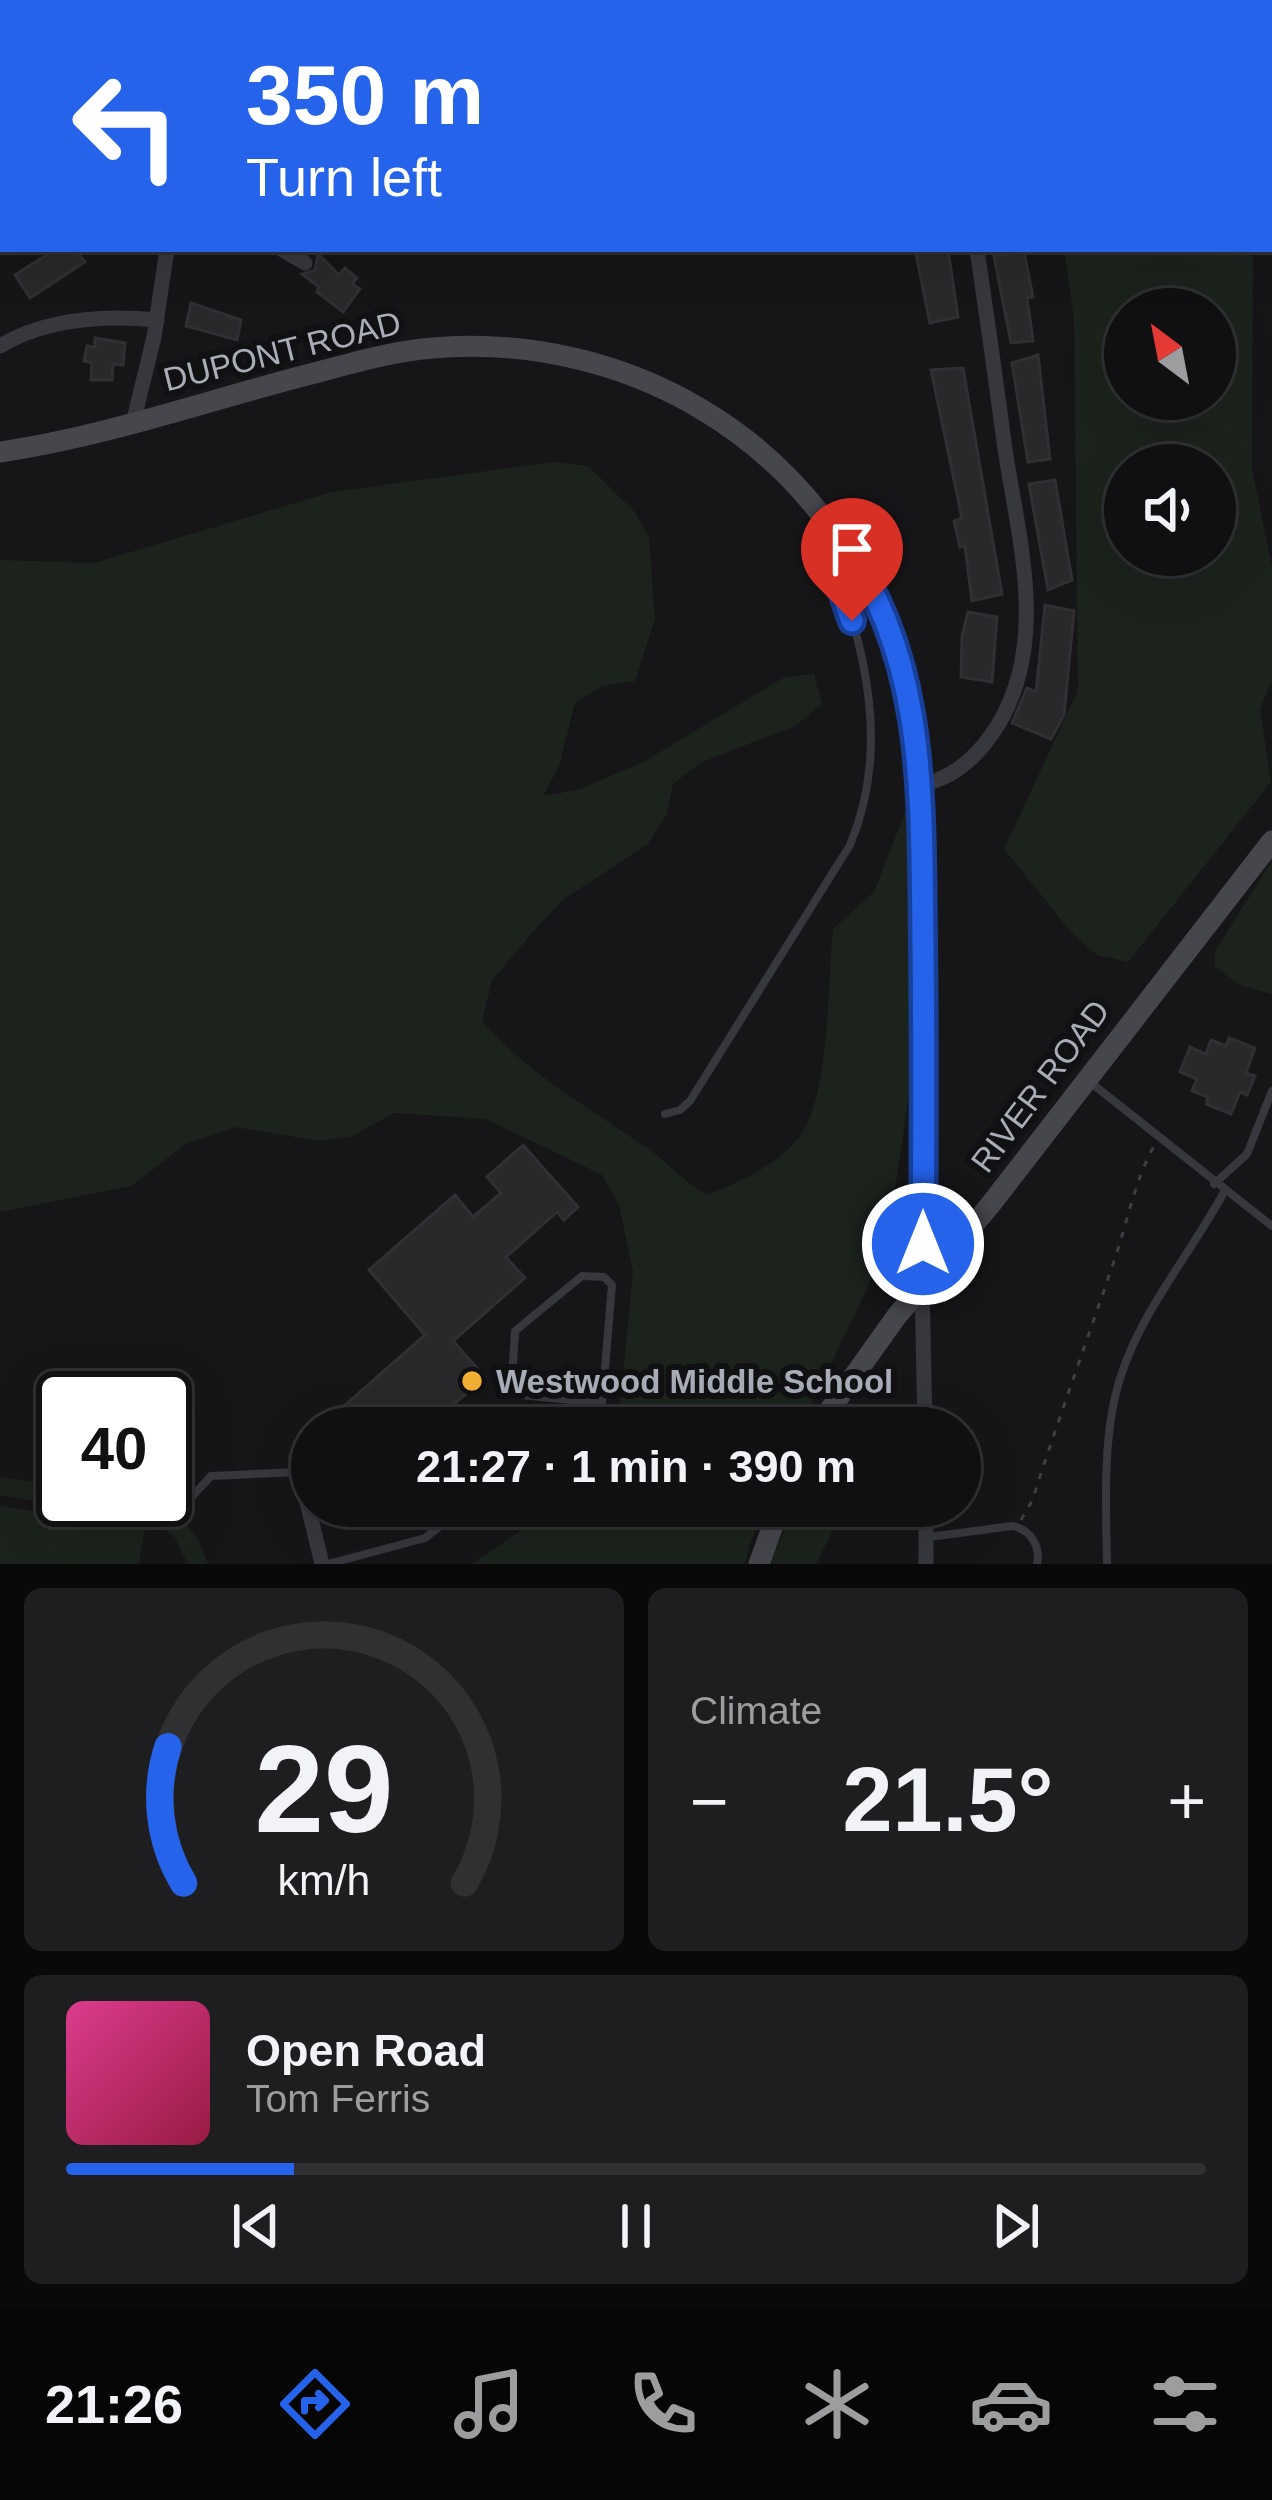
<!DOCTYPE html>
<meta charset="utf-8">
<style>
:root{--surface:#101012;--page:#1e1e20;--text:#f1f3f6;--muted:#9c9d9f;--line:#303032;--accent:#2563eb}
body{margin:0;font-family:Helvetica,sans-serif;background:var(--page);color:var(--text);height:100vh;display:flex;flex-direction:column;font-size:45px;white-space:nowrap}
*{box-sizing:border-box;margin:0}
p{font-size:39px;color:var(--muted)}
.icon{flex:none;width:66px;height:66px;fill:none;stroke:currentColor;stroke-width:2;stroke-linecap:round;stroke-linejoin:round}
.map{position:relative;height:1564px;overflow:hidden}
.panel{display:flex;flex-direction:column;gap:24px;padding:24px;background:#09090a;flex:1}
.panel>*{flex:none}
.hud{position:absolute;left:0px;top:0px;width:1272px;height:252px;box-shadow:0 12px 48px #0002,0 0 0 3px var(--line);background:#2563eb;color:#fff;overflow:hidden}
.needle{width:78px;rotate:328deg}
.buttons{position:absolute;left:1104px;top:288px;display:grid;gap:24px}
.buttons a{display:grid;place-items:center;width:132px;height:132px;border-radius:50%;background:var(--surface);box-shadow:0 12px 48px #0002,0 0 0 3px var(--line);font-size:60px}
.speed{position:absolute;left:36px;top:1371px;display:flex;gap:24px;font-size:60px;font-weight:700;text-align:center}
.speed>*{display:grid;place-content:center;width:156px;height:156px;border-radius:50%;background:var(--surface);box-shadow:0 12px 48px #0002,0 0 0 3px var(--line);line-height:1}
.speed .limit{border:6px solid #111;border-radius:18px;background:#fff;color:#111}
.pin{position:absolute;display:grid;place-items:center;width:102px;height:102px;color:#fff;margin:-123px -51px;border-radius:50% 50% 50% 0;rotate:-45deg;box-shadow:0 0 12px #0007}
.pin .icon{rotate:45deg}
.me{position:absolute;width:132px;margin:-66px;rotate:0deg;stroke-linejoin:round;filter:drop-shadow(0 0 9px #0008)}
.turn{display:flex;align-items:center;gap:42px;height:252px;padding:0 48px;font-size:54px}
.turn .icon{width:156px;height:156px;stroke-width:2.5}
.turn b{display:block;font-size:84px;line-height:102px}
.big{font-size:90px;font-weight:700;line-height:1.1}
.panel .tile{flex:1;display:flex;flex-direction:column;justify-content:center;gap:18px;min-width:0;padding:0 42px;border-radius:18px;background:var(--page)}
.panel .dial{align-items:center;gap:0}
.dial svg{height:312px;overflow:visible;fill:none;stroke:var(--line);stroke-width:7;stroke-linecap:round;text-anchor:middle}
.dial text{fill:var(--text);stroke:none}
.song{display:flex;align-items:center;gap:36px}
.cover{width:144px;height:144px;border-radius:18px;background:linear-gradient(135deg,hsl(330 70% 55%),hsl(340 70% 35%))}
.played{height:12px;border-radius:6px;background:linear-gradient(90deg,var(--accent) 20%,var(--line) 20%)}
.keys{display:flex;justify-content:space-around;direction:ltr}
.heat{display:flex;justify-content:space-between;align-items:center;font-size:66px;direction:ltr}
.panel .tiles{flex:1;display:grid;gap:24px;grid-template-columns:1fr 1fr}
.tile:last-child{grid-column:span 2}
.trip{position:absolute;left:291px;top:1407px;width:690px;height:120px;border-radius:60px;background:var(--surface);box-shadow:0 12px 48px #0002,0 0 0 3px var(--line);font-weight:700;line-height:120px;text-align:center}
.dock{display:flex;height:192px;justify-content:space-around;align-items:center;background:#060607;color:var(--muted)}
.dock .icon{width:84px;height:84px}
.dock .current{color:var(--accent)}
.dock b{font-size:54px;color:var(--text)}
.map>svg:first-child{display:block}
.green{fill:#1c231d;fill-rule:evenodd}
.building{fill:#29292c;stroke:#303034;stroke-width:3}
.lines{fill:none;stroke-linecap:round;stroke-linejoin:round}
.path{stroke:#3d3f44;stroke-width:3;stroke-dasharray:6 9;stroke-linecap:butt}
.lane{stroke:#37383d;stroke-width:8}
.street{stroke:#37383d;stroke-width:15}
.secondary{stroke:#45474d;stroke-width:21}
.route-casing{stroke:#184099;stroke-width:30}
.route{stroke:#2563eb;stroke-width:21}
.poi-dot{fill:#f2b134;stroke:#111113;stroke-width:4.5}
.labels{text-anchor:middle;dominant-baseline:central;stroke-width:12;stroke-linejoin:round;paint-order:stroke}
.street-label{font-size:33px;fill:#a8adb8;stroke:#111113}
.poi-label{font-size:33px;font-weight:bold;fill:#a8adb8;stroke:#111113;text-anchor:start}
</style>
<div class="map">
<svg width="1272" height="1564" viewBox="0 0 1272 1564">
<rect width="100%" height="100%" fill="#161618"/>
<g class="green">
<path d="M 1064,249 L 1253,249 L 1252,469 L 1272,567 L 1272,679 L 1260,709 L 1271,782 L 1128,962 L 1097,955 L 1072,933 L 1004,849 L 1078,691 L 1074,318 ZM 1215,309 L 1215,399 L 1125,399 L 1125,309 ZM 1125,465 L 1215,465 L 1215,555 L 1125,555 Z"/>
<path d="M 554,462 L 588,466 L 635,512 L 649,538 L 655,619 L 635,681 L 602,686 L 575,703 L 559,766 L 543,796 L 578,790 L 645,761 L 785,677 L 814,674 L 822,704 L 795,726 L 702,762 L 673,784 L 666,815 L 648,844 L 564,899 L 538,926 L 492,981 L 482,1021 C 527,1073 591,1109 647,1148 C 668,1163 684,1181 706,1195 C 741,1182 788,1161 806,1126 C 829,1082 828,982 833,929 L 874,892 L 906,810 L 916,1047 L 886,1249 L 800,1428 L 618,1428 L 633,1271 L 619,1205 L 602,1175 L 486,1119 L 394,1113 L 350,1137 L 318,1141 L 236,1127 L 186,1144 L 131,1186 L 0,1212 L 0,560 L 94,563 L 332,492 Z"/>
<path d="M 1272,861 L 1272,994 L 1242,986 L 1215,967 L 1215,951 Z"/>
<path d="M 0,1477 L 63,1486 L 63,1500 C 130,1500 182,1487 208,1564 L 188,1564 L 174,1536 L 148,1519 L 0,1495 Z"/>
<path d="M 0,1506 L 145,1528 L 139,1564 L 0,1564 Z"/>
<path d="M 556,1506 L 763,1506 L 744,1564 L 472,1564 Z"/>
<path d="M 796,1506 L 832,1506 L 838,1520 L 816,1564 L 769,1564 Z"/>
</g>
<g class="building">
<path d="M 56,249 L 75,249 L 85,262 L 30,298 L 15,275 Z"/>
<path d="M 915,249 L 948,249 L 958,317 L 930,323 Z"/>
<path d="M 1024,252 L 1033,297 L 1027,298 L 1033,341 L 1011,343 L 994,256 Z"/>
<path d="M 318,254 L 339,275 L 345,268 L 357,278 L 352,284 L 360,289 L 343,312 L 317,292 L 319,287 L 302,274 L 315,270 Z"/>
<path d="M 191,303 L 241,320 L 237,340 L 186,326 Z"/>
<path d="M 95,338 L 125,343 L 123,365 L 113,364 L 112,380 L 91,380 L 92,363 L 84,361 L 87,346 L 95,347 Z"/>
<path d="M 1038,355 L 1050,459 L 1028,462 L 1012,363 Z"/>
<path d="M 963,368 L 1002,594 L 972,601 L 965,546 L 960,547 L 954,521 L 962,518 L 931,370 Z"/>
<path d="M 1055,480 L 1072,580 L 1048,590 L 1029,484 Z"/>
<path d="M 1045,605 L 1074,611 L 1064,715 L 1051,739 L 1012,723 L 1027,688 L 1036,692 Z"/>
<path d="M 968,612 L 997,617 L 992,682 L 961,677 L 962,636 Z"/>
<path d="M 1229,1038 L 1255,1048 L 1246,1073 L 1255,1076 L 1247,1095 L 1240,1092 L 1231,1114 L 1206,1104 L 1208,1097 L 1192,1091 L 1197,1079 L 1180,1072 L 1190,1047 L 1206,1054 L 1211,1040 L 1226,1046 Z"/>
<path d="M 523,1145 L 578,1207 L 564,1220 L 557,1212 L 506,1257 L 525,1278 L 453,1341 L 485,1377 L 447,1410 L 462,1428 L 319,1428 L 425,1335 L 369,1270 L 455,1195 L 473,1217 L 501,1193 L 487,1177 Z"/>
</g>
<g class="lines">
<path class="path" d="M 1021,1520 L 1032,1501 C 1058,1420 1087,1341 1114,1261 C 1128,1221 1134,1182 1154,1146"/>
<g class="lane">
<path d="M 1090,1082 L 1272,1226"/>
<path d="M 665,1114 L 680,1110 L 690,1101 L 850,845 C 878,778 875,710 858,641 C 849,607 834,586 840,550"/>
<path d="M 1214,1184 L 1247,1154 L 1272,1091"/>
<path d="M 506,1428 L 512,1416 L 600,1422"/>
<path d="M 600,1428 L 612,1285 L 604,1277 L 582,1276 L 515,1331 L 511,1394 L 602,1403"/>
<path d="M 176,1514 L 211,1476 L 299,1472"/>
<path d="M 929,1537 L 1012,1526 C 1030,1529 1041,1546 1037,1564"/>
<path d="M 328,1564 L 425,1538 L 466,1506"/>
<path d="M 1107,1564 C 1106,1510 1103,1449 1115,1397 C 1132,1321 1188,1259 1224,1192"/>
</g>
<g class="street">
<path d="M 194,0 L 204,3"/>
<path d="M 421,0 L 429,3"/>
<path d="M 0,71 L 3,71"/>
<path d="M 0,197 L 3,196"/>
<path d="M 281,249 L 305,263"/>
<path d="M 0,346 C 47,318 104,315 157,320"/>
<path d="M 133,423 L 154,337 L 167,249"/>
<path d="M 920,785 C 951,779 974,760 992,734 C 1051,649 1019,542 1005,449 C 996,382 987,316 977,249"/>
<path d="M 922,1283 L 925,1428"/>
<path d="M 296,1457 L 322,1564"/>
<path d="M 926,1506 L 926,1564"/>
</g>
<g class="secondary">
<path d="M 0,452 C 102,437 200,403 299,377 C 343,366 386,352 432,348 C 525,340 621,361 701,409 C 823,481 899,609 918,748 C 926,810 922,876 923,938 C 925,1053 924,1168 922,1283"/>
<path d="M 817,1428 L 896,1317 L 991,1204 L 1272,841"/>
<path d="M 759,1564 L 780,1506"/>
</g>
</g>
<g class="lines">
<g class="route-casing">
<path id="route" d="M 852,621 L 836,575 L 842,542 C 928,658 921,803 923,940 C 924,1041 924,1143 923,1244"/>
</g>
<use href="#route" class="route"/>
</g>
<circle class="poi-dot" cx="472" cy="1381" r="12"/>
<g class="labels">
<g class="street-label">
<text transform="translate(282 351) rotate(-14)">DUPONT ROAD</text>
<text transform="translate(1040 1086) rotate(-53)">RIVER ROAD</text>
</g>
<g class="poi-label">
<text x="496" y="1381">Westwood Middle School</text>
</g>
</g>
</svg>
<div class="buttons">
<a><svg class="needle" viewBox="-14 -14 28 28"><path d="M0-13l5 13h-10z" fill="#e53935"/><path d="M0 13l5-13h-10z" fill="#9c9d9f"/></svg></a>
<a><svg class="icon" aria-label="sound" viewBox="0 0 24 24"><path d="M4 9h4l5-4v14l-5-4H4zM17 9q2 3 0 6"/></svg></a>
</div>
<div class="speed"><div class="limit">40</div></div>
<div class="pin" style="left:852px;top:621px;background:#d93025"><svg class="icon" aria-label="arrive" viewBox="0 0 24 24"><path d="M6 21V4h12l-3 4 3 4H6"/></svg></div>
<svg class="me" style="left:923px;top:1244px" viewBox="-20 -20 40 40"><circle r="17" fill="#2563eb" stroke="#fff" stroke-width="3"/><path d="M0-11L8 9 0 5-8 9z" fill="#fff"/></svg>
<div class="trip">21:27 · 1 min · 390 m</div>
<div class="hud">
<div class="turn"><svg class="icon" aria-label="left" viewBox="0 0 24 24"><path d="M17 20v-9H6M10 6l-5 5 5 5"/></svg><div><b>350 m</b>Turn left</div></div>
</div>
</div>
<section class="panel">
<div class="tiles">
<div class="tile dial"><svg viewBox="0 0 100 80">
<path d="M14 69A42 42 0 1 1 86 69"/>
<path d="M14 69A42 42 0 0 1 10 34" stroke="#2563eb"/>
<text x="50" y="56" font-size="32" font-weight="700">29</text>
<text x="50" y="72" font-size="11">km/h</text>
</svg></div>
<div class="tile"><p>Climate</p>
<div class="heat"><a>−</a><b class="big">21.5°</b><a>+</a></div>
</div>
<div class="tile">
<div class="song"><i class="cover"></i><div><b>Open Road</b><p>Tom Ferris</p></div></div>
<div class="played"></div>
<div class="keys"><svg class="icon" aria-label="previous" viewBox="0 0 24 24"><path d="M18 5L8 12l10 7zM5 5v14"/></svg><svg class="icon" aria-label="pause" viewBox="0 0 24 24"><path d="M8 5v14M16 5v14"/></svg><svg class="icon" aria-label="next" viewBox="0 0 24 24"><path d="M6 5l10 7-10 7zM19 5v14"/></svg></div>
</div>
</div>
</section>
<nav class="dock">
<b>21:26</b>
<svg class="icon current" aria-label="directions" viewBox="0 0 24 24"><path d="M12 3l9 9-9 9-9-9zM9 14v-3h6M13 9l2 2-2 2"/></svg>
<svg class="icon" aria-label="music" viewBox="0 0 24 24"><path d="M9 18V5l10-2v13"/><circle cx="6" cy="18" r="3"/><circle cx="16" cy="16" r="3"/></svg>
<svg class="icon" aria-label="phone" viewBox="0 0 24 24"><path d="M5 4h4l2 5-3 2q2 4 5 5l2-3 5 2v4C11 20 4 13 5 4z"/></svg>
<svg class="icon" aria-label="climate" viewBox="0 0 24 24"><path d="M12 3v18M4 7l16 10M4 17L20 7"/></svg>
<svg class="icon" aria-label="car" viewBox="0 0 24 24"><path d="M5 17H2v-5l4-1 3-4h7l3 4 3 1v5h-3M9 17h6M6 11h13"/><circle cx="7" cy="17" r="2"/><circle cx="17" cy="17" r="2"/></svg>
<svg class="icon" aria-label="filters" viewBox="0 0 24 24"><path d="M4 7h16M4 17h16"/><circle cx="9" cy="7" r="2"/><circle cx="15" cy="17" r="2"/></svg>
</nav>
